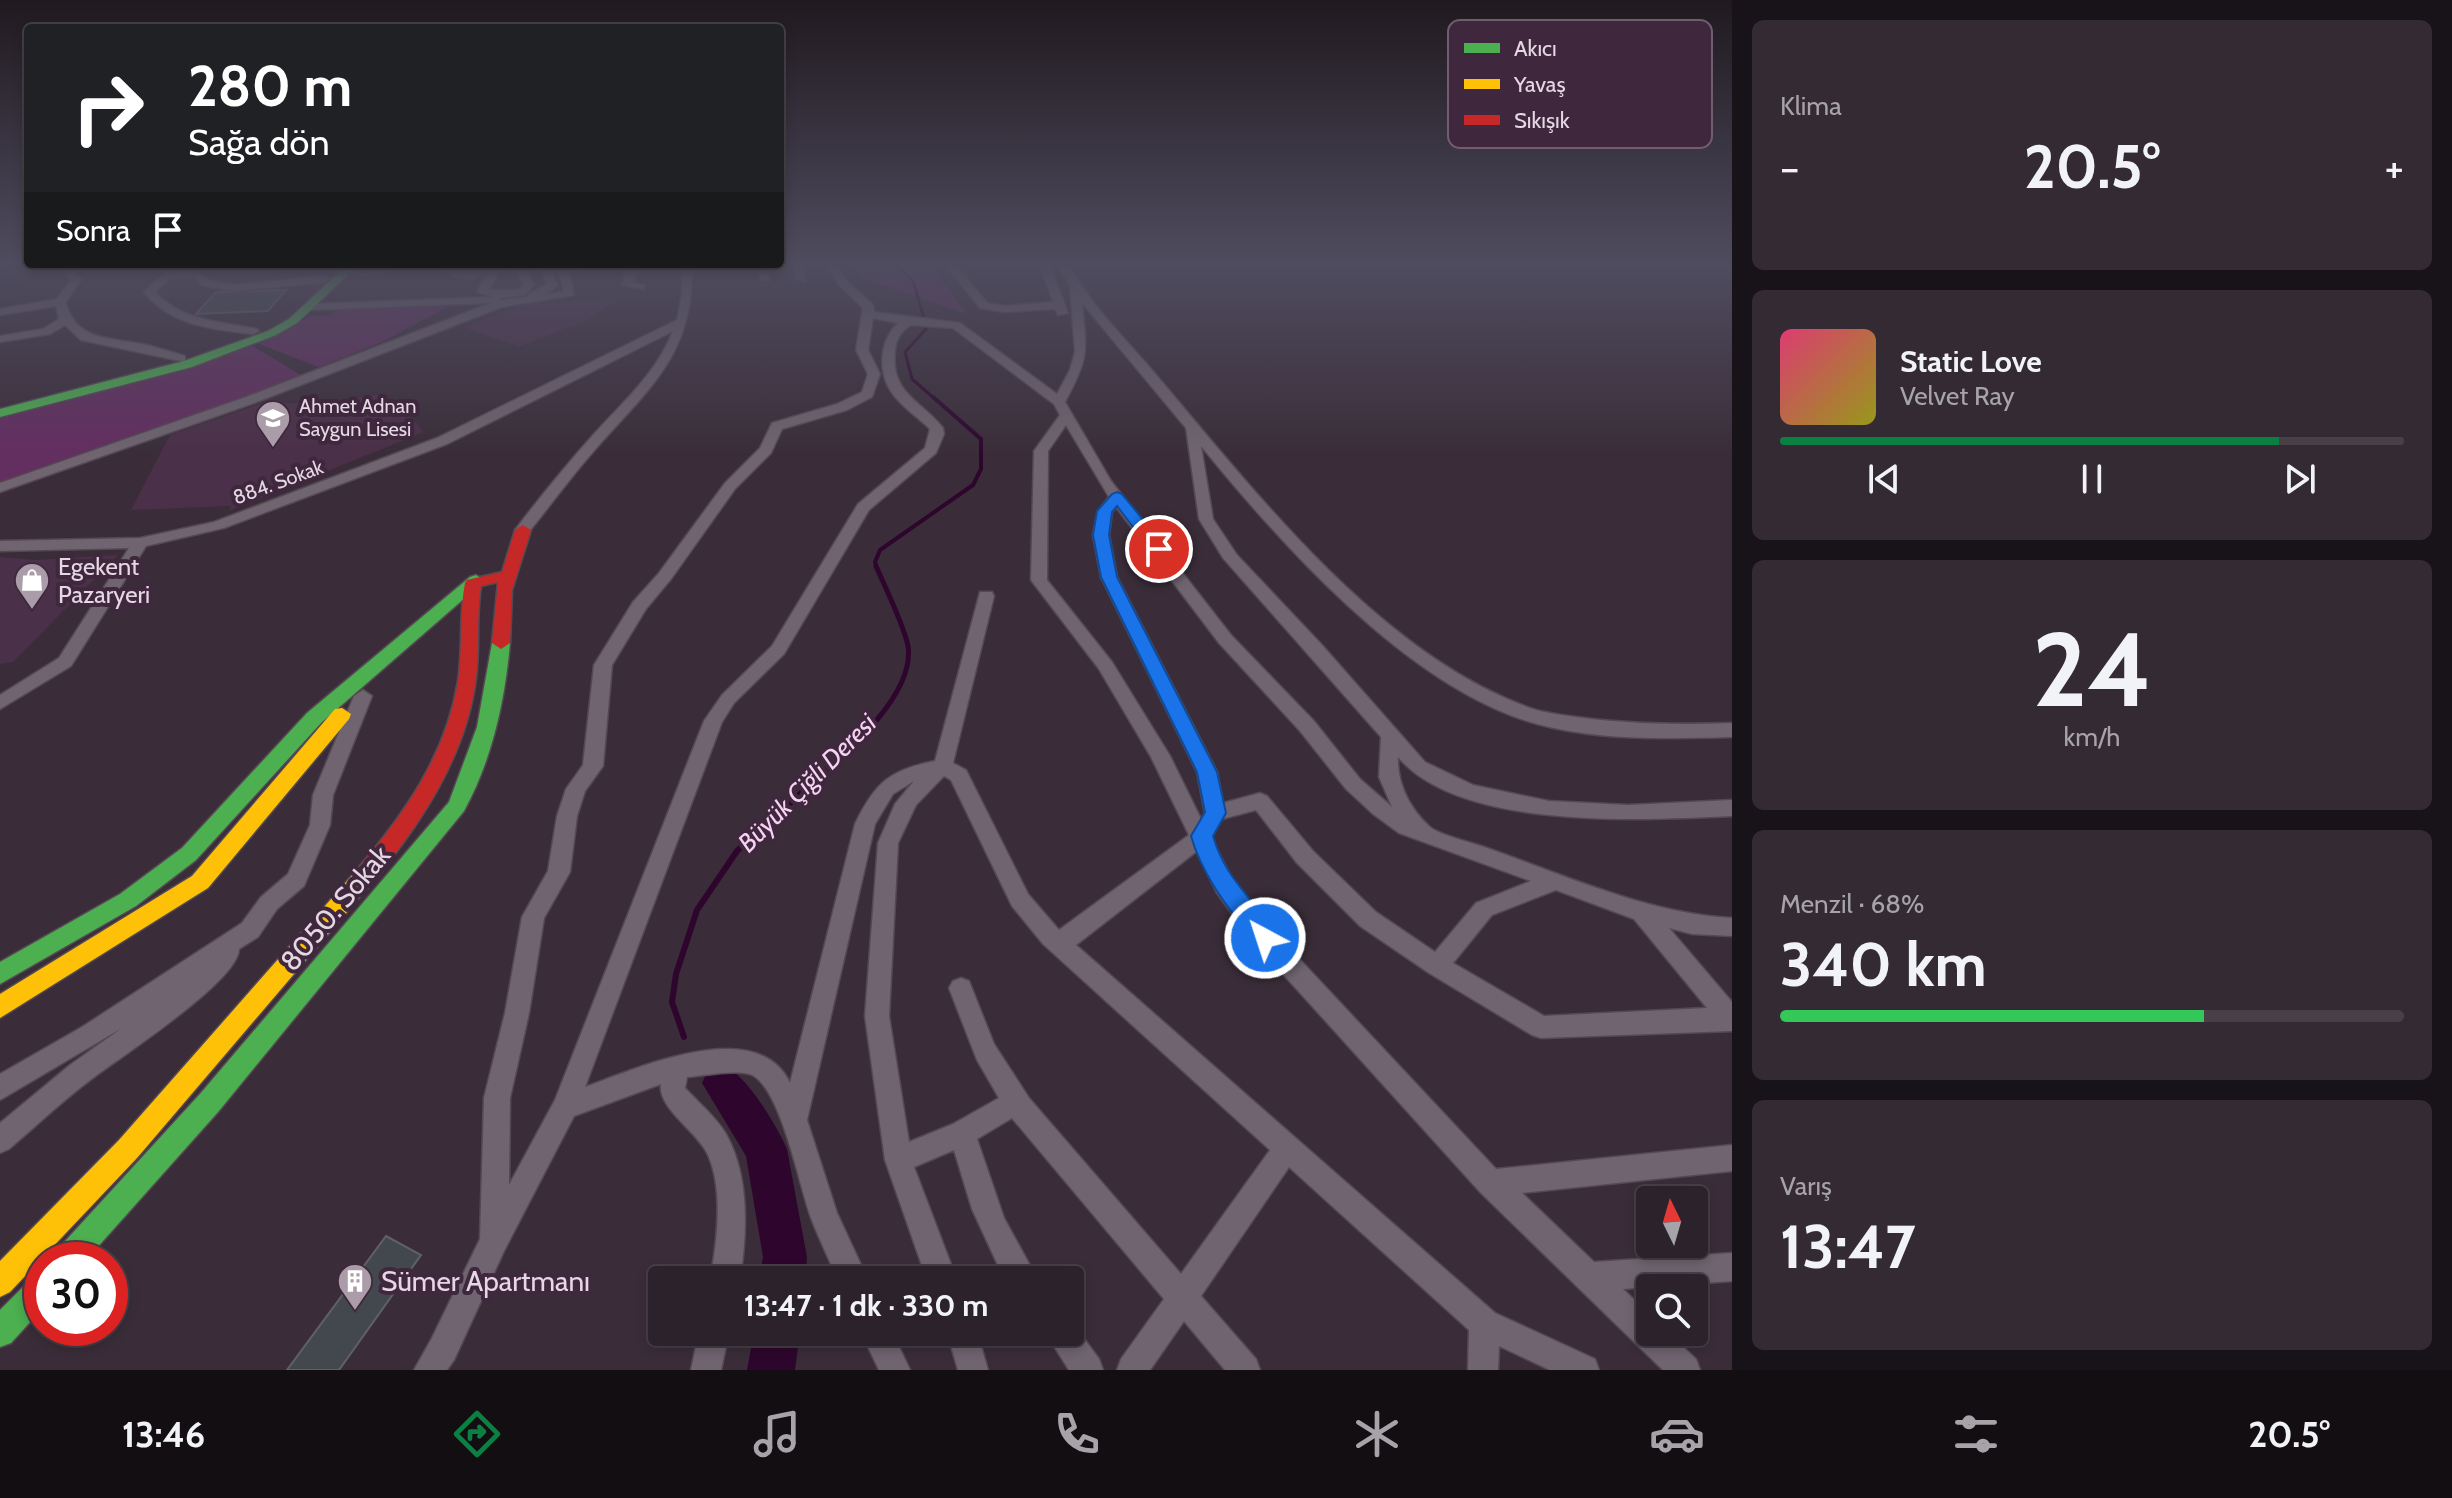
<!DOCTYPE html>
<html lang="tr">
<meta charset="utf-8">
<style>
:root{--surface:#2c222b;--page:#342a33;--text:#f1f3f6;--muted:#a6a4a9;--line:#483f47;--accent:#0b8043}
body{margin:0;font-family:Cabin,sans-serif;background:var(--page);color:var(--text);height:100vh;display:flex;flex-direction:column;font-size:30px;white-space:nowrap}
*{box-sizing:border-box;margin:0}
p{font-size:26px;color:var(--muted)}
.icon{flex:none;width:44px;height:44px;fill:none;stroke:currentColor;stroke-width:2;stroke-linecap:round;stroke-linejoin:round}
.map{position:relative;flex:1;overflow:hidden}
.sheet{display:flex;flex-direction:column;gap:20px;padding:20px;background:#181318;width:720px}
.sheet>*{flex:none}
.banner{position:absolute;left:24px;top:24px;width:760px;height:244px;border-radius:8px;box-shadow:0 4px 12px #0003,0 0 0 2px var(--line);background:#202124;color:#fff;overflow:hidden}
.needle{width:52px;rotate:355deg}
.buttons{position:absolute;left:1636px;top:1186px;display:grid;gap:16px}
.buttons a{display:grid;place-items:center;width:72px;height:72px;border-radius:8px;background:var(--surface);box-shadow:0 4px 12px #0003,0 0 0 2px var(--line);font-size:40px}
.speed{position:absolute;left:24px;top:1242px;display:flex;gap:16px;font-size:40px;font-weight:700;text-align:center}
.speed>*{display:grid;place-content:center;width:104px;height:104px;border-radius:50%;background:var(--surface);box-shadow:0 4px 12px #0003,0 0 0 2px var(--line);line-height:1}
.speed .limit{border:12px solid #d22;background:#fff;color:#111}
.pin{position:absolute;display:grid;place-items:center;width:68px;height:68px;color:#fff;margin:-34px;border:4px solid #fff;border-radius:50%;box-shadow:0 2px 8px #0007}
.me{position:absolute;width:88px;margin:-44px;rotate:320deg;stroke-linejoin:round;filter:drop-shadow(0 0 6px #0008)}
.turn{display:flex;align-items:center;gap:28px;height:168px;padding:0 32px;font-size:36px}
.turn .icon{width:104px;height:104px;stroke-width:2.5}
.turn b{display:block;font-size:56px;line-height:68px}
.then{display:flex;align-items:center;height:76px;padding:0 32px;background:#0003;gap:16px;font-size:30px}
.big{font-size:60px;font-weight:700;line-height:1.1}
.sheet .tile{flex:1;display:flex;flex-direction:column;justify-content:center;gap:12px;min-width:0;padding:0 28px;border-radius:12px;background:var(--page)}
.sheet .dial{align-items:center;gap:0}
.dial b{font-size:104px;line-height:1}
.song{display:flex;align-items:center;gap:24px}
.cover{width:96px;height:96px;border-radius:12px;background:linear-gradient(135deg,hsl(340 70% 55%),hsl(60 70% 35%))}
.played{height:8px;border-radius:4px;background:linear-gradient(90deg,var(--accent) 80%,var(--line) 80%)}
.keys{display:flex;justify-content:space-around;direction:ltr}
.heat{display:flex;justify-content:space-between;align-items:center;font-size:44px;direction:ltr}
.charge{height:12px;border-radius:6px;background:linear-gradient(90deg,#34c759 68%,var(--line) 0)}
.trip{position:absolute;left:648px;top:1266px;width:436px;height:80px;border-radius:8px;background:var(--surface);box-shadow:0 4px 12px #0003,0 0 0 2px var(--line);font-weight:700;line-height:80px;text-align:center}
.tab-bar{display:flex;height:128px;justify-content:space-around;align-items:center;background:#120e11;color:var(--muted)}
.tab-bar .icon{width:56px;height:56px}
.tab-bar .on{color:var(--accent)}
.tab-bar b{font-size:36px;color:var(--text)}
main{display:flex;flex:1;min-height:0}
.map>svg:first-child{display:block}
.built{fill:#4a3048}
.green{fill:#632e60}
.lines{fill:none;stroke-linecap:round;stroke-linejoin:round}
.stream-far3{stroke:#2e062d;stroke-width:3}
.stream-far2{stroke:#2e062d;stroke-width:4}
.stream-far1{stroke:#2e062d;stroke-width:5}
.stream{stroke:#2e062d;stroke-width:6}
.river{fill:#2e062d;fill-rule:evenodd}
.building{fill:#42484d;stroke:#5e6166;stroke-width:2}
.street-casing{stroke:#544953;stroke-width:3}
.fast-casing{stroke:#544953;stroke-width:3}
.slow-casing{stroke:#544953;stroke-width:3}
.jam-casing{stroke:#544953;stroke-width:3}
.street{fill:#6f646f;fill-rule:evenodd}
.fast{fill:#4caf50;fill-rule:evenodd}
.slow{fill:#ffc107;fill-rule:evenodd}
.jam{fill:#c62828;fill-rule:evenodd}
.route{fill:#1a73e8;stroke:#114b97;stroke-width:2}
.labels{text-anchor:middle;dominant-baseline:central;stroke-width:8;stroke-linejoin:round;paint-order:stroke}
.far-poi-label{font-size:20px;fill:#e6d7e4;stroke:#3f283e;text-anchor:start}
.far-street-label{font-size:20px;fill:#e6d7e4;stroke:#3f283e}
.poi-label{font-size:24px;fill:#e6d7e4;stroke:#3f283e;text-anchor:start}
.water-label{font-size:26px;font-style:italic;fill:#f7d3f3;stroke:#3f283e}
.near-street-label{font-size:28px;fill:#e6d7e4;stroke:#3f283e}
.near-poi-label{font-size:28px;fill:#e6d7e4;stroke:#3f283e;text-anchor:start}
.key{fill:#3f283e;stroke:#715d70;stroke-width:2}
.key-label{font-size:22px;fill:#e6d7e4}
</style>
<main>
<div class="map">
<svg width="1732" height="1370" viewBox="0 0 1732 1370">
<rect width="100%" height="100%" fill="#3a2d39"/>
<g class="built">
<path d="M 620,298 L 587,320 L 519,347 L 463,327 L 527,303 Z"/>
<path d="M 377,395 L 402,407 L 424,432 L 229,511 L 231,506 L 131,510 L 170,435 L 266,402 L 311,404 Z"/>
<path d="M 118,555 L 13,662 L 0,664 L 0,557 L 35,560 Z"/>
</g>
<g class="green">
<path d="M 852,263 L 928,263 L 967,314 L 862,278 Z"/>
<path d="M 456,302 L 382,342 L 319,367 L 259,344 L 310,316 L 329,316 L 341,306 Z"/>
<path d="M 251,345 L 304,377 L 0,486 L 0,417 Z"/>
</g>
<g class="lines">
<g class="stream-far3">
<path d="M 893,263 L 913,281 L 924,318"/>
<path d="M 926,329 L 905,352 L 912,379 L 935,399"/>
</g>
<path class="stream-far2" d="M 877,568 L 875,562 L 880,550 L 973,485 L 981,469 L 981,439 L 933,397"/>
<path class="stream-far1" d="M 817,778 C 850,749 915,694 908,646 C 904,625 885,587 876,566"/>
<path class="stream" d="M 684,1037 L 672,1002 L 676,974 L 697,910 L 737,851 L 820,776"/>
<g class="river">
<path d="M 722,1064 C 746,1074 776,1124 787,1149 L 807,1257 L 805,1280 L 759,1280 L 763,1257 L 746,1156 L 702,1083 L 708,1070 Z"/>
<path d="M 754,1332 L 800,1332 L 795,1370 L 747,1370 Z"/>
</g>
</g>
<g class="building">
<path d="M 286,290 L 268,311 L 196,314 L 216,292 Z"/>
<path d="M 386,1236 L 421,1255 L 339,1370 L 287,1370 Z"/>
</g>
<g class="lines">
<g class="street-casing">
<g id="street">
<path d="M 794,263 L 804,263 L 805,281 L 796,279 Z"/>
<path d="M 825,263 L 835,263 L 847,281 L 873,305 L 874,312 L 960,323 L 1057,394 L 1070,370 L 1075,352 L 1070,286 L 1057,263 L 1067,263 C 1091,306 1126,339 1157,376 C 1258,495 1382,657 1533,709 C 1545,713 1557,714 1569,716 C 1623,724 1677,725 1732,723 L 1732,737 C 1666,739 1591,741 1527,721 C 1404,682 1281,544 1201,446 L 1213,519 L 1237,555 L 1322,645 L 1425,762 L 1473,785 L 1549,801 L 1628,805 L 1732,800 L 1732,816 C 1643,820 1461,831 1398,757 C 1397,784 1410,809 1430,827 C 1439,835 1474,843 1487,848 C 1567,876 1647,913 1732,918 L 1732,936 L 1692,934 L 1669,928 L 1732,1002 L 1732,1031 L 1541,1038 L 1532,1035 L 1429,973 L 1360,926 L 1297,863 L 1256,810 L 1222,819 L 1211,838 L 1233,881 L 1261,918 L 1496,1169 L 1732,1145 L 1732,1171 L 1522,1193 L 1594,1262 L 1732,1253 L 1732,1281 L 1623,1289 L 1650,1315 L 1650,1332 L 1667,1332 L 1696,1359 L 1700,1370 L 1663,1370 L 1481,1193 L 1245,932 L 1217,893 L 1197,851 L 1076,945 L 1495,1313 L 1595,1359 L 1599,1370 L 1550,1370 L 1499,1346 L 1498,1370 L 1468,1370 L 1469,1330 L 1289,1167 L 1201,1296 L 1256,1359 L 1260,1370 L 1225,1370 L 1184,1321 L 1150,1370 L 1117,1370 L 1121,1359 L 1164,1299 L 1012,1118 L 977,1139 L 1004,1218 L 1038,1280 L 1006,1280 L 1002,1274 L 972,1209 L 954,1150 L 914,1167 L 957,1280 L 927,1280 L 885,1160 L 865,1016 L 878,843 L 895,804 L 914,781 L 893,794 L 875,824 L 807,1120 L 837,1213 L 868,1280 L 838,1280 C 829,1259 819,1239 811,1218 C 799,1185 782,1094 754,1076 C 741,1068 703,1076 687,1077 L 685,1088 C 699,1103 716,1117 726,1134 C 750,1177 747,1233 740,1280 L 710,1280 C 717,1243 724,1191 708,1155 C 698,1132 657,1108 661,1084 L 574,1116 L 504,1251 L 454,1360 L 447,1370 L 414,1370 L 432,1338 L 480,1239 L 484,1098 L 505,1013 L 522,917 L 548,871 L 557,816 L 566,789 L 583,765 L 594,665 L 633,602 L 659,573 L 725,483 L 760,448 L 772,423 L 837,404 L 862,392 L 868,374 L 856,350 L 863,308 L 839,285 ZM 1082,303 L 1186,428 L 1199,519 L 1223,558 L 1381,737 L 1379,777 L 1392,807 L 1360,779 L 1314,721 L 1231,635 L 1111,481 L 1065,402 C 1089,357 1087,353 1082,303 ZM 873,318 L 898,323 C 878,342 877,377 896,398 C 906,410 919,418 930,429 L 925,448 L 858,504 L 772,646 L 722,695 L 704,721 L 555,1100 L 509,1185 L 510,1098 L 529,1013 L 544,918 L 570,872 L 577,816 L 585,791 L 603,766 L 612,665 L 646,609 L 671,579 L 735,489 L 771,453 L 782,429 L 847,410 L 872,397 L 880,374 L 868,350 ZM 911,325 L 953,328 L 1054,404 L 1060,415 L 1034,451 L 1031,580 L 1099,669 L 1151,757 L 1189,835 L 1059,930 L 1028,894 L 966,770 L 953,763 L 994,596 L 992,592 L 980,592 L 935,761 C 889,770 875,783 855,824 L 790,1083 C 757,1014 638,1068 585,1087 L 722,722 L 734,703 L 784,654 L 869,510 L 936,453 L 944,434 L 943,428 C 921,400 890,394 895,350 C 896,339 901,331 911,325 ZM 1066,425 L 1109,497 L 1098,511 L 1093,535 L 1101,577 L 1197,772 L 1205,813 L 1201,819 L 1170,756 L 1112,662 L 1047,580 L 1048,451 ZM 1116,507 L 1219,643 L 1300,731 L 1346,789 L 1373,814 L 1399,833 L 1531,881 L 1476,903 L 1435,952 L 1376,912 L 1313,851 L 1267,796 L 1260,793 L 1223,803 L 1217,772 L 1117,577 L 1109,535 L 1112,512 ZM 944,776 L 951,780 L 1012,906 L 1043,944 L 1270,1150 L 1181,1274 L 1029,1098 L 994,1044 L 969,981 L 961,978 L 953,981 L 949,988 L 977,1060 L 999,1098 L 953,1124 L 909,1142 L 889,1016 L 898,843 L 916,805 ZM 1556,890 L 1634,919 L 1707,1008 L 1544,1016 L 1453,963 L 1492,915 Z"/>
<path d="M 944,263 L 954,263 L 987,303 L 1004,306 L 1053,302 L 1039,263 L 1049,263 L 1068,313 L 1058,315 L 1055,309 L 1004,312 L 980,308 Z"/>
<path d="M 58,264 L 68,264 L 81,280 L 66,302 C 74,340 110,338 142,344 C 157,347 171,352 185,356 L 185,362 L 81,340 L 65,325 L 50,334 L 0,342 L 0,336 L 43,329 L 59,319 L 56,306 L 0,315 L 0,309 L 57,299 L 71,280 Z"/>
<path d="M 180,264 L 194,264 L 178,272 L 199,272 L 208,280 L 235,285 L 325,276 L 330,279 L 325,282 L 235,291 L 201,285 L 196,278 L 171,278 L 155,292 C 183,322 220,321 257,329 L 259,331 L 253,334 C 212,329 171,326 144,292 L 170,268 Z"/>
<path d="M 323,264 L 342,264 L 343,266 L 338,269 Z"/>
<path d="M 389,264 L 405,264 C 390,273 358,280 342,271 C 354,264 374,268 389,264 Z"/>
<path d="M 433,264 C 447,264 457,271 472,273 L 482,264 L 503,264 L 489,290 L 518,290 L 524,284 L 513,265 L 522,264 L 534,284 L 525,295 L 500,298 L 501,300 L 528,297 L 529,294 L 547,284 L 540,264 L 550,264 L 557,285 L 547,295 L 564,291 L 556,264 L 602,266 L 569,272 L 574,295 L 502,307 L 254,403 L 0,492 L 0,483 L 246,397 L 491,303 L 310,310 L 305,307 L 310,304 L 494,297 L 477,292 L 492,265 L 474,279 L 452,276 Z"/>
<path d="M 628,264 L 638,264 L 633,283 L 644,285 L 644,289 L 622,285 Z"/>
<path d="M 682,264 L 692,264 C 694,356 649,388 593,452 C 570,478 550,506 528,533 L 518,533 L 515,530 C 540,497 567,464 594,434 C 624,401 657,372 673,331 L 447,444 L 224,528 L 146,546 L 71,666 L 0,709 L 0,695 L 59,658 L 129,548 L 0,551 L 0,541 L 140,538 L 214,522 L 437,438 L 677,320 L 682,295 Z"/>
<path d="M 759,264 L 769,264 L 769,281 L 760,279 Z"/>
<path d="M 363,690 L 372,696 L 333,795 L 330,825 L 304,886 L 277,909 L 258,937 L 239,949 C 239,981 117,1059 89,1081 C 61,1102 36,1126 9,1149 L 0,1153 L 0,1123 L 70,1065 L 122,1028 L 0,1100 L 0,1074 L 82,1027 L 242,923 L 261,897 L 288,874 L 310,825 L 313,795 L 354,696 Z"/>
<path d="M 1071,1321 L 1099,1359 L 1103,1370 L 1069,1370 L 1045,1332 L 1070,1332 Z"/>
<path d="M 699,1332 L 729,1332 L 721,1370 L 691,1370 Z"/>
<path d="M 861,1332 L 892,1332 L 910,1370 L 879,1370 Z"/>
<path d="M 947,1332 L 977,1332 L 988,1370 L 958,1370 Z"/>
</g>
</g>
<g class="fast-casing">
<g id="fast">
<path d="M 348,264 L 359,264 L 297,323 L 276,335 L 192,367 L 0,417 L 0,409 L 184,361 L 268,331 L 289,319 Z"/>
<path d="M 476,575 L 484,580 L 482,583 L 321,723 L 196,860 L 136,906 L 0,984 L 0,962 L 120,894 L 182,848 L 307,713 L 470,577 Z"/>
<path d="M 501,637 L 510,643 C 505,701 492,760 464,811 L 218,1112 L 86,1260 L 53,1260 L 57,1250 L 200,1094 L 449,802 L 477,727 L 492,643 Z"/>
<path d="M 42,1273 L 42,1309 L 11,1343 L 0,1347 L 0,1310 L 32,1278 Z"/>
</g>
</g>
<g class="slow-casing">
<g id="slow">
<path d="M 342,708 L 351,714 L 349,719 L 208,888 L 0,1018 L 0,994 L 192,876 L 335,709 Z"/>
<path d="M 362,870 L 370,873 L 373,879 L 370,885 L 137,1158 L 10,1292 L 0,1297 L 0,1261 L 119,1140 L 354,873 Z"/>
</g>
</g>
<g class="jam-casing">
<path id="jam" d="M 523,525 L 531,530 L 512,590 L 510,643 L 501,649 L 492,643 L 498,582 L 481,586 C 476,617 480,648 476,678 C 468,744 434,803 394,855 C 384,868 373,891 354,885 L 351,879 L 354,873 C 403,816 446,756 458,681 C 463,649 459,615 465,583 L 467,580 L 502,572 L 515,530 Z"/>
</g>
<use href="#street" class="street"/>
<use href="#fast" class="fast"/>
<use href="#slow" class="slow"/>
<use href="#jam" class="jam"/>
</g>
<linearGradient id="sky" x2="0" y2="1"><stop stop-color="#20191f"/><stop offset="0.58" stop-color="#4f4c5f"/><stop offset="1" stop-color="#4f4c5f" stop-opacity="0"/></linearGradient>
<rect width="1732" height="455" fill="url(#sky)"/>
<path class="route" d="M 1117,492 L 1122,494 L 1167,549 L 1165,553 L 1153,553 L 1117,506 L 1112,512 L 1109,535 L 1117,577 L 1217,772 L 1226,813 L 1213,836 C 1227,884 1257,899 1276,938 L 1273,945 L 1265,948 L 1257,945 C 1230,910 1203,878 1191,836 L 1205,812 L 1197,772 L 1101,577 L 1093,535 L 1097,511 L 1112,494 Z"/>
<defs>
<g id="school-pin" transform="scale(1.8)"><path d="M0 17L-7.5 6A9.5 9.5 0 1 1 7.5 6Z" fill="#aa9ca8" stroke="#3f283e"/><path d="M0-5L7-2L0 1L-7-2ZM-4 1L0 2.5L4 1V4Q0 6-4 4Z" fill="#fff"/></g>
<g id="shop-pin" transform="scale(1.8)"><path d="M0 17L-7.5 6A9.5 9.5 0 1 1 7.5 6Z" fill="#aa9ca8" stroke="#3f283e"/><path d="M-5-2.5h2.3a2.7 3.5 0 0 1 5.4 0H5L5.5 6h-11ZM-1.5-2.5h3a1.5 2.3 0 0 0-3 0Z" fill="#fff"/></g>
<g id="building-pin" transform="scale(1.8)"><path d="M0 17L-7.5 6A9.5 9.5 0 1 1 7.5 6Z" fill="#aa9ca8" stroke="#3f283e"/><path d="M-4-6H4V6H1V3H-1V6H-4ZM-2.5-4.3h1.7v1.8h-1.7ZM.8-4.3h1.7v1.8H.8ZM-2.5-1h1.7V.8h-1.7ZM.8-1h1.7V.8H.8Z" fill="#fff"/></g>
</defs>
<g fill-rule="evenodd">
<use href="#school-pin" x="273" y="418"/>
<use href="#shop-pin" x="32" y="580"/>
<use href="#building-pin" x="355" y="1281"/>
</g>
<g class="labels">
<g class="far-poi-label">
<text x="299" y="406">Ahmet Adnan<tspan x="299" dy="23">Saygun Lisesi</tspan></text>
</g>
<g class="far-street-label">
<text transform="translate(278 482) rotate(-20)">884. Sokak</text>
</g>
<g class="poi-label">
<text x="58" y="566">Egekent<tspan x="58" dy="28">Pazaryeri</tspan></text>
</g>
<g class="water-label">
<text transform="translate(807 783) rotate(-45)">Büyük Çiğli Deresi</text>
</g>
<g class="near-street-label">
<text transform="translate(335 908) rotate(-50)">8050. Sokak</text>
</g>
<g class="near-poi-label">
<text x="381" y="1281">Sümer Apartmanı</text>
</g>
</g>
<rect x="1448" y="20" width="264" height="128" rx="12" class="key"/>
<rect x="1464" y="43" width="36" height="10" fill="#4caf50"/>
<rect x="1464" y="79" width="36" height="10" fill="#ffc107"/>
<rect x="1464" y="115" width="36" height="10" fill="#c62828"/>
<g class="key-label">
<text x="1514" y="56">Akıcı</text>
<text x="1514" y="92">Yavaş</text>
<text x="1514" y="128">Sıkışık</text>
</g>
</svg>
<div class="buttons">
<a><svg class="needle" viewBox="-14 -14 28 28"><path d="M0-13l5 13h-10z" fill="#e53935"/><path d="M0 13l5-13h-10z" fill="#a6a4a9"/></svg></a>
<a><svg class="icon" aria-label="search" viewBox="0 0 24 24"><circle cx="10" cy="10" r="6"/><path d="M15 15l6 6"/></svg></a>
</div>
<div class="speed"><div class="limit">30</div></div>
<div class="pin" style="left:1159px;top:549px;background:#d93025"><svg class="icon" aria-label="arrive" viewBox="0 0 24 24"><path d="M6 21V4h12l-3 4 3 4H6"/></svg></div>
<svg class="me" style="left:1265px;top:938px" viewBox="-20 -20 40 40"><circle r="17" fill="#1a73e8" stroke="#fff" stroke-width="3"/><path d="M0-11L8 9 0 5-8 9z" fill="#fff"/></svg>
<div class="trip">13:47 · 1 dk · 330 m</div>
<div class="banner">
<div class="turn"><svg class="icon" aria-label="right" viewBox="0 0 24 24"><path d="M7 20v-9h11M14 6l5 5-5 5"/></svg><div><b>280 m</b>Sağa dön</div></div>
<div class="then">Sonra<svg class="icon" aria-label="arrive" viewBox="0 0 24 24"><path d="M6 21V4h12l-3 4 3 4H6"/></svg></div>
</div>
</div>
<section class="sheet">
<div class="tile"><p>Klima</p>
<div class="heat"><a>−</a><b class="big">20.5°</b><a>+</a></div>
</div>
<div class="tile">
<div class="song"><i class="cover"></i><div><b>Static Love</b><p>Velvet Ray</p></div></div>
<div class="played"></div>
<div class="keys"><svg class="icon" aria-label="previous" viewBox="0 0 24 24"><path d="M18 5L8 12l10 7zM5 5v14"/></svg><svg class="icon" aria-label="pause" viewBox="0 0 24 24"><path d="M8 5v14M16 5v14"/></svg><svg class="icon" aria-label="next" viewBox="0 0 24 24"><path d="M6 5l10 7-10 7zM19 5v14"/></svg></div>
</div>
<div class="tile dial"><b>24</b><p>km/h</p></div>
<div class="tile"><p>Menzil · 68%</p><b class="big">340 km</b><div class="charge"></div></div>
<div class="tile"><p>Varış</p><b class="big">13:47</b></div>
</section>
</main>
<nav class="tab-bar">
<b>13:46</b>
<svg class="icon on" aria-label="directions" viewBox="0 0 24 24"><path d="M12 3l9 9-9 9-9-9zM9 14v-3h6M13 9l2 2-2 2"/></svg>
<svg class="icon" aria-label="music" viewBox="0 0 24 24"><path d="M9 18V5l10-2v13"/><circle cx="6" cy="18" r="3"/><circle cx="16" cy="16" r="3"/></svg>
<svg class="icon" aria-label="phone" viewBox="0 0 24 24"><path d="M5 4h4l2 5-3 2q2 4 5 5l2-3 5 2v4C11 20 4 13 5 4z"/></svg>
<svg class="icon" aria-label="climate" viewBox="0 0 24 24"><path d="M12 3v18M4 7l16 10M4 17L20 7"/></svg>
<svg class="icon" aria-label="car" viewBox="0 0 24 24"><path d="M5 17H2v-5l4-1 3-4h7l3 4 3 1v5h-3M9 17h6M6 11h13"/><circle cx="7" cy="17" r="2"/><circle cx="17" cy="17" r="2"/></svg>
<svg class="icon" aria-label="filters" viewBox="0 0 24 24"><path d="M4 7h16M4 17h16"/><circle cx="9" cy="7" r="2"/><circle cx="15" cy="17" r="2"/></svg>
<b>20.5°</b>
</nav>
